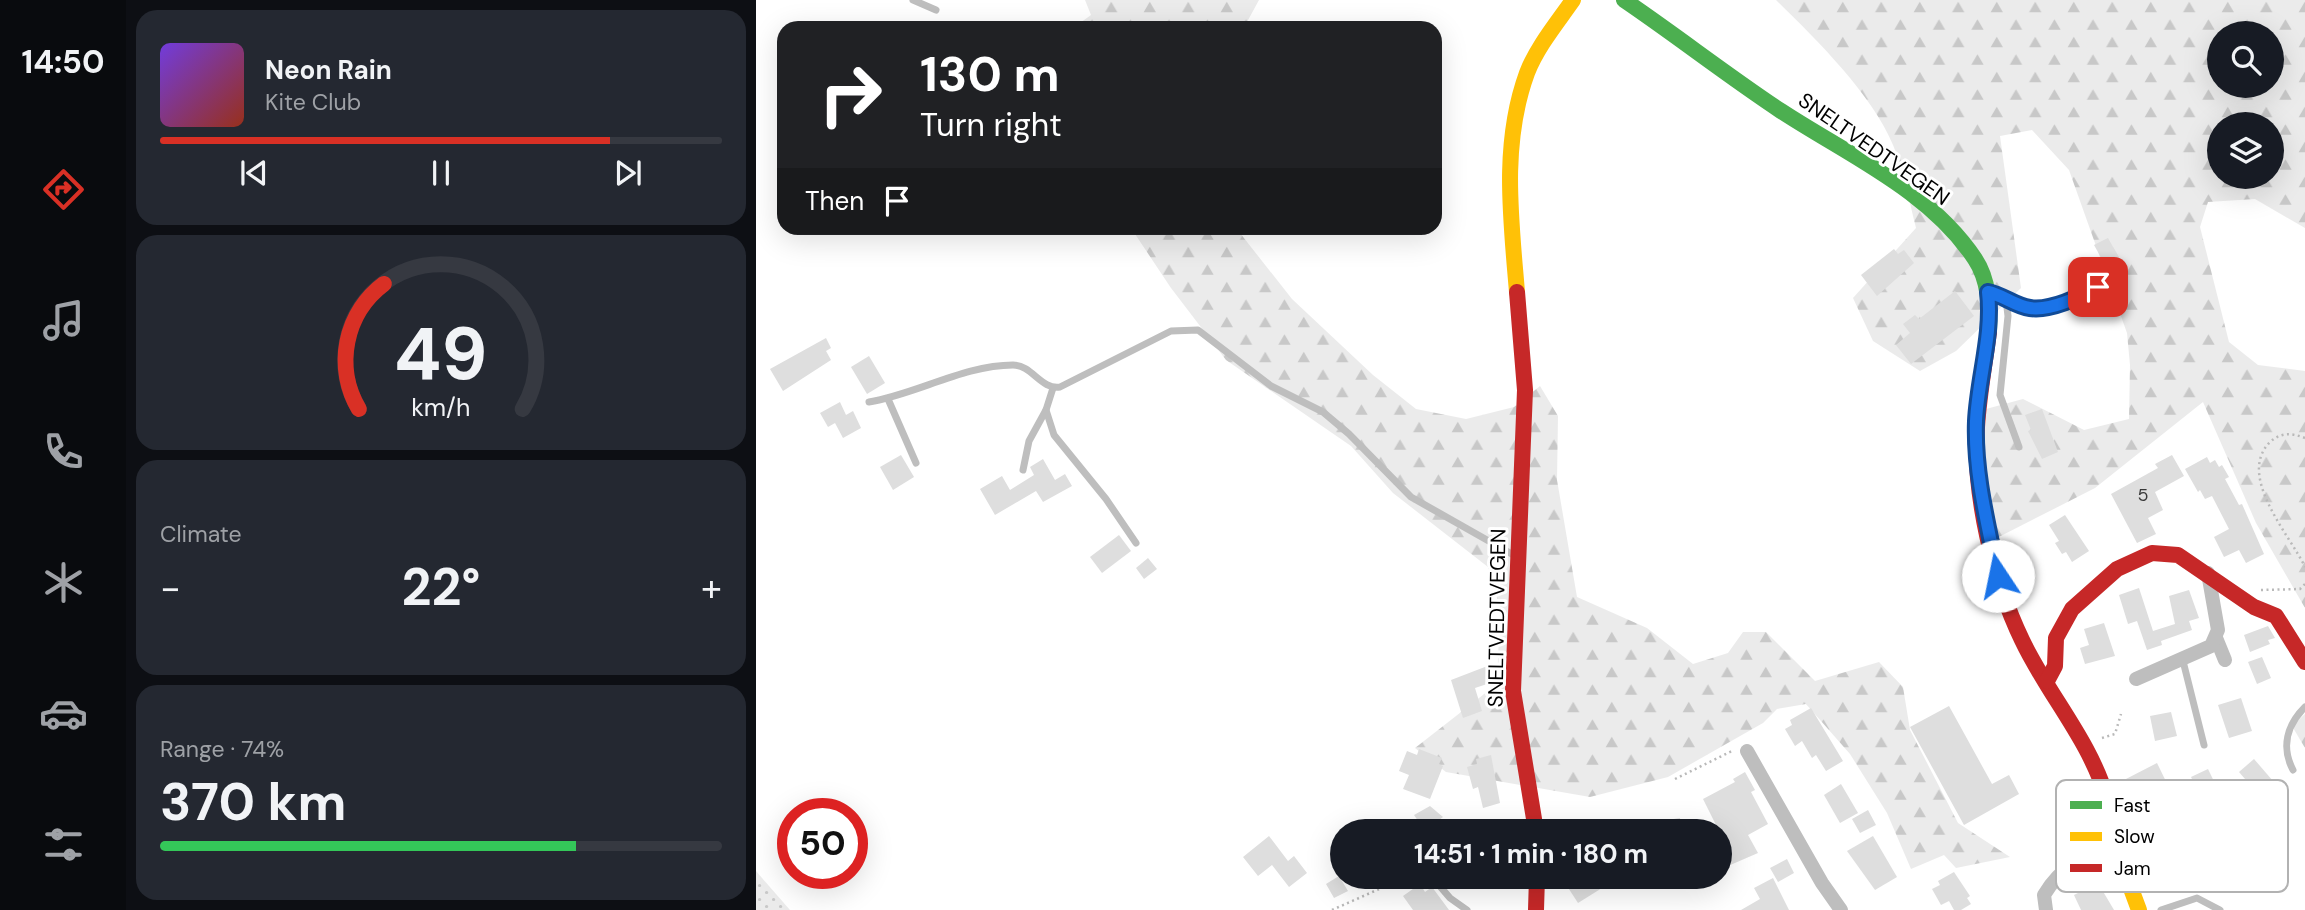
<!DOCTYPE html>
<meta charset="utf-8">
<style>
:root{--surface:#171b24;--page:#242831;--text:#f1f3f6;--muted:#9ea1a6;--line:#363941;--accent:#d93025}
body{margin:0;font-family:"DM Sans",sans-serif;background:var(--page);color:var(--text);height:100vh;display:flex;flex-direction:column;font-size:26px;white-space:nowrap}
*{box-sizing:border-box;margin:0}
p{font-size:23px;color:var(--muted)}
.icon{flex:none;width:38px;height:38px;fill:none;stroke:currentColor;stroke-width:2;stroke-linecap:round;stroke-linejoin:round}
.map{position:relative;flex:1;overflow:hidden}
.drawer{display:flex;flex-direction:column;gap:10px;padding:10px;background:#0d0f14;width:630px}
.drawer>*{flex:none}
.guide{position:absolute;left:21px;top:21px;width:665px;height:214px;border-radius:21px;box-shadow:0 7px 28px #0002;background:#202124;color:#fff;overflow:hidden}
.tools{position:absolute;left:1451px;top:21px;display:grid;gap:14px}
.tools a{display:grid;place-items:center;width:77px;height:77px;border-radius:50%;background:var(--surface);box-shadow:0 7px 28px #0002;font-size:35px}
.speed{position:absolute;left:21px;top:798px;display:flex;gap:14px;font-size:35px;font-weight:700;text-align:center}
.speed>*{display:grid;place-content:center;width:91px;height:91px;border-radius:50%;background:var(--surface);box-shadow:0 7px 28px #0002;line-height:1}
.speed .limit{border:10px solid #d22;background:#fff;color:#111}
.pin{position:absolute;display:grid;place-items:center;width:60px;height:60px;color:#fff;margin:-30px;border-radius:14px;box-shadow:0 4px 10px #0006}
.me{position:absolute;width:77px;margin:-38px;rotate:349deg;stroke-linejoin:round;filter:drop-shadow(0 0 5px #0008)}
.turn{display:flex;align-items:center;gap:24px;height:147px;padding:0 28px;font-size:32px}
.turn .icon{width:91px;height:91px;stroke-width:2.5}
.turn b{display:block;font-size:49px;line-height:60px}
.then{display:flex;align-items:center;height:66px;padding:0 28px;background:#0003;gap:14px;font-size:26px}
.big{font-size:52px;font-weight:700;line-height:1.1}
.drawer .tile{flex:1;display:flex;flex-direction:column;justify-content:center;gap:10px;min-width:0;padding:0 24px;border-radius:21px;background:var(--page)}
.drawer .dial{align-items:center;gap:0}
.dial svg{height:182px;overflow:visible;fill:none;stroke:var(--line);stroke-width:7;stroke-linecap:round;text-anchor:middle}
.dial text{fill:var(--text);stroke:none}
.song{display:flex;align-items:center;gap:21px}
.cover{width:84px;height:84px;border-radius:10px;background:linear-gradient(135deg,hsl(260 70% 55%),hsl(10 70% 35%))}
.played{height:7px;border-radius:4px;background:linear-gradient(90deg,var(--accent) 80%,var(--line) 80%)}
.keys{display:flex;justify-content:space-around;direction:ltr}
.heat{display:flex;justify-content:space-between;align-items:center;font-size:38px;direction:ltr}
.charge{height:10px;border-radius:5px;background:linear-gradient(90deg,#34c759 74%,var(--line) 0)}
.trip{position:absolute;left:574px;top:819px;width:402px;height:70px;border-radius:35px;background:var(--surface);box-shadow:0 7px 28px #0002;font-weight:700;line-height:70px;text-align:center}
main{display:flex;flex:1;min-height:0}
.tabs{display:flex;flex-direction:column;width:126px;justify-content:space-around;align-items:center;background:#090b0e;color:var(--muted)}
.tabs .icon{width:49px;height:49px}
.tabs .active{color:var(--accent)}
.tabs b{font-size:32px;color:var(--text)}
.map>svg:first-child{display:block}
.forest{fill:url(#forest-firs);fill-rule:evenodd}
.park{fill:url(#park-dots)}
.building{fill:#dedede}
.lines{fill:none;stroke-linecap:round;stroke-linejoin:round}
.path{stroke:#b9b9b9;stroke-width:2.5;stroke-dasharray:2 3.5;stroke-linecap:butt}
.lane{stroke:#bebebe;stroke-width:7}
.street{stroke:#bebebe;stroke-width:14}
.fast{stroke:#4caf50;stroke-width:16}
.slow{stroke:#ffc107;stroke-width:16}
.jam{stroke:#c62828;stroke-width:16}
.route-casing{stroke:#114b97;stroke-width:18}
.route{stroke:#1a73e8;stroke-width:12}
.labels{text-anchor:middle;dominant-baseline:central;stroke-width:6;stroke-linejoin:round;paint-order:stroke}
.number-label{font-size:18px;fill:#383838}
.street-label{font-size:21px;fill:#000;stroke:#fff}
.key{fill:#fff;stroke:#b2b2b2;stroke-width:2}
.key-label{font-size:19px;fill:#000}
</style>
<main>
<nav class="tabs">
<b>14:50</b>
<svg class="icon active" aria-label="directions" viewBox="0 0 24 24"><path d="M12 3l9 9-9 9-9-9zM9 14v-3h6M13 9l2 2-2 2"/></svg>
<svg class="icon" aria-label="music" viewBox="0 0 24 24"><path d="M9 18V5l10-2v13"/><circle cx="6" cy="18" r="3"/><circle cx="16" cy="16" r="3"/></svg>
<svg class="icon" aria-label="phone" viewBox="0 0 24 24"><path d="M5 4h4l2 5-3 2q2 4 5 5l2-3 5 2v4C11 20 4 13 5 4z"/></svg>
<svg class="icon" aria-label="climate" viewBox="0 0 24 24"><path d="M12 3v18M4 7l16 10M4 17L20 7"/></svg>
<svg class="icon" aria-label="car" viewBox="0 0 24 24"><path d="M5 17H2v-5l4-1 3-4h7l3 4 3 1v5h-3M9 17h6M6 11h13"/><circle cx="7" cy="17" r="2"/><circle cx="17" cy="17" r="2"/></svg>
<svg class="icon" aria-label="filters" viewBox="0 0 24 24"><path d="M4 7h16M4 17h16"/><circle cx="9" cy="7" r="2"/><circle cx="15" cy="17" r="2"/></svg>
</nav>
<section class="drawer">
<div class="tile">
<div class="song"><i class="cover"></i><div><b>Neon Rain</b><p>Kite Club</p></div></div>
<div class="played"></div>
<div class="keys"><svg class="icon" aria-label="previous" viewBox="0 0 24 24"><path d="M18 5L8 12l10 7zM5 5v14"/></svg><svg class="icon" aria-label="pause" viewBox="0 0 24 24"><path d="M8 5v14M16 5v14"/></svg><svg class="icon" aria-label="next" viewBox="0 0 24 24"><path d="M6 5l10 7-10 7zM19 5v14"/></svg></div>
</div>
<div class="tile dial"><svg viewBox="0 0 100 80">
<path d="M14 69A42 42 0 1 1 86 69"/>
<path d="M14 69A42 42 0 0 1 25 14" stroke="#d93025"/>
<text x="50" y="56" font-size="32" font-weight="700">49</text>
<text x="50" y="72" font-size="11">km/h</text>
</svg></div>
<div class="tile"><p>Climate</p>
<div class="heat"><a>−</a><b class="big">22°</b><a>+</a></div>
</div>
<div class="tile"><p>Range · 74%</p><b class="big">370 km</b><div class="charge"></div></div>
</section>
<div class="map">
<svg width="1549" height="910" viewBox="0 0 1549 910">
<defs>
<pattern id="forest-firs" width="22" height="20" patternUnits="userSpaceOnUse" patternTransform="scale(1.75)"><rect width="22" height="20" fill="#ebebeb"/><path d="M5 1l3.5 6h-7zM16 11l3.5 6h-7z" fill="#c8c8c8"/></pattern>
<pattern id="park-dots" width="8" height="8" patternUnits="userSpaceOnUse" patternTransform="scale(1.75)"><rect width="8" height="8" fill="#ebebeb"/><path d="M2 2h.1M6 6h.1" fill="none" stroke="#c8c8c8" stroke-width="1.8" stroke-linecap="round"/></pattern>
</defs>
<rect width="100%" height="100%" fill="#fff"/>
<g class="forest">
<path d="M 329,0 L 503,0 L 491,22 L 481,28 L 317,28 L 335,15 Z"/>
<path d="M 1020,0 L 1549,0 L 1549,228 L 1499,199 L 1452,202 L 1444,227 L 1473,342 L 1502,365 L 1549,371 L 1549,608 L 1500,523 L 1447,402 L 1339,488 L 1233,542 L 1223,473 L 1230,409 L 1267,399 L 1328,430 L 1373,419 L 1374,365 L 1371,333 L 1313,170 L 1276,130 L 1244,136 L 1265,288 L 1200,351 L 1164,371 L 1117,341 L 1097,298 L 1160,228 C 1153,201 1148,171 1137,145 C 1116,94 1060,39 1020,0 ZM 1463,33 L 1516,33 L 1516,86 L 1463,86 ZM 1463,124 L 1516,124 L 1516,177 L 1463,177 Z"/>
<path d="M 375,228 L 480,228 L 536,299 L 617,375 L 660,409 L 710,419 L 758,407 L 784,386 L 802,416 L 801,480 L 821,597 L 891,628 L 937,664 L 972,653 L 987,632 L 1010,632 L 1059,681 L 1123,662 L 1147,687 L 1154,730 L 1202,823 L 1254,857 L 1200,868 L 1188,855 L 1155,869 L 1131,813 L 1094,754 L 1050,704 L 1021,709 L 1007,723 L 912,777 L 834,797 L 690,772 L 659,748 L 741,684 L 744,608 L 732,567 L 637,493 L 595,446 L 470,360 L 415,288 Z"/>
<path d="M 1549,714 L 1549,748 L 1536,726 Z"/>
</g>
<path class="park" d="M 0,871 L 34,910 L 0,910 Z"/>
<g class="building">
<path d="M 1352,238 L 1365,261 L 1351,268 L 1338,245 Z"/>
<path d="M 1138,249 L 1142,254 L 1148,250 L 1158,263 L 1121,296 L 1105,275 Z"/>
<path d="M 1199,291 L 1218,316 L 1155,364 L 1140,345 L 1154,333 L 1147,324 L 1159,315 L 1163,319 Z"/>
<path d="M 70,338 L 75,348 L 70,351 L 75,360 L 27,391 L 14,369 Z"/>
<path d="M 113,356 L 129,383 L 111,394 L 95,367 Z"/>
<path d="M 84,402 L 90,415 L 97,411 L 105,428 L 87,438 L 79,423 L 72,427 L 64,413 Z"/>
<path d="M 1286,409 L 1302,452 L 1286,459 L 1272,431 L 1275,430 L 1269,415 Z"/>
<path d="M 145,455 L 158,477 L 137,490 L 124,467 Z"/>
<path d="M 1416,455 L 1428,476 L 1399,492 L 1407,510 L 1392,518 L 1400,534 L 1381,543 L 1355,494 L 1402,468 L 1399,464 Z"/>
<path d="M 1451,457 L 1454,463 L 1459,460 L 1463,467 L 1466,465 L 1473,477 L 1469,479 L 1483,505 L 1486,504 L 1508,554 L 1490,563 L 1483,550 L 1468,557 L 1458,537 L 1473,529 L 1456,496 L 1449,499 L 1444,490 L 1442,492 L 1429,469 Z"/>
<path d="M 287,459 L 299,480 L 309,474 L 316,486 L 287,502 L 280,491 L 239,515 L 224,489 L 246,476 L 254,490 L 278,475 L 274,467 Z"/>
<path d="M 1309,515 L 1333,551 L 1316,562 L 1310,552 L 1306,554 L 1299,543 L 1303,541 L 1293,525 Z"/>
<path d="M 363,535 L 375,551 L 346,573 L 334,557 Z"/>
<path d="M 392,558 L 401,569 L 388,579 L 380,568 Z"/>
<path d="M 1383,588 L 1397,631 L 1419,624 L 1413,596 L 1433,590 L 1443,618 L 1433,621 L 1436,630 L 1405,641 L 1406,645 L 1391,650 L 1381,621 L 1372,624 L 1363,595 Z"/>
<path d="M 1348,623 L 1359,656 L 1329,664 L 1324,648 L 1333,645 L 1328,629 Z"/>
<path d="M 1512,626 L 1519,638 L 1512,640 L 1514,644 L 1494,652 L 1488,635 Z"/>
<path d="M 1506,657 L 1515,678 L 1501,684 L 1492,662 Z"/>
<path d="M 734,665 L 740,681 L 719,688 L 726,711 L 707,718 L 695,680 Z"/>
<path d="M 1485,698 L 1496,731 L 1473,738 L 1462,705 Z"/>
<path d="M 1193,706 L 1236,784 L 1253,775 L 1263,794 L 1208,825 L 1154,727 Z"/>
<path d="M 1055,708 L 1087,761 L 1070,771 L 1060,755 L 1056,758 L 1046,741 L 1039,746 L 1029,729 L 1036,725 L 1034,720 Z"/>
<path d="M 1415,712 L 1421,736 L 1399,741 L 1394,716 Z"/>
<path d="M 663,749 L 686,758 L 683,764 L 687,766 L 674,799 L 647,789 L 653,775 L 643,771 L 651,751 L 661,755 Z"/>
<path d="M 735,755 L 744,803 L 727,808 L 722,787 L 717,789 L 711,767 L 721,764 L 720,759 Z"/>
<path d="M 1498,759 L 1523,788 L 1508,801 L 1483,772 Z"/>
<path d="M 1401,763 L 1421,804 L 1414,809 L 1417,813 L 1413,815 L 1438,871 L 1415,882 L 1410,871 L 1405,873 L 1402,867 L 1392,871 L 1383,852 L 1404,842 L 1368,780 Z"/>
<path d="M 1452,769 L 1466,798 L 1449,806 L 1435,777 Z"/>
<path d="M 989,772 L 999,790 L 995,792 L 1012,824 L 992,835 L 1002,853 L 972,866 L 964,852 L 964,845 L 969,843 L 947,799 L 979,782 L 977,779 Z"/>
<path d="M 1085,784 L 1102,813 L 1084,823 L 1068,795 Z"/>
<path d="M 674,806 L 687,817 L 669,831 L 658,815 Z"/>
<path d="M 1112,810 L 1120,825 L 1104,833 L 1096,819 Z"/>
<path d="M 924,818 L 926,831 L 885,831 L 884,824 Z"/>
<path d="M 513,836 L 532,861 L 538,856 L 551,873 L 533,887 L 516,865 L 502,876 L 487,857 Z"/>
<path d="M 1117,836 L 1141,877 L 1119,890 L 1091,851 Z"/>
<path d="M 1031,859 L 1038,873 L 1022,882 L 1014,868 Z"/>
<path d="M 1198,872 L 1214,896 L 1211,898 L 1215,904 L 1205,910 L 1198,910 L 1193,901 L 1185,905 L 1176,889 L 1184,885 L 1182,881 Z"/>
<path d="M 583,876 L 592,891 L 578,898 L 570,884 Z"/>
<path d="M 827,877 L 839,877 L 846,888 L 822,903 L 811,886 Z"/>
<path d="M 1017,878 L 1033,910 L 985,910 L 1004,899 L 998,888 Z"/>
<path d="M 1342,883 L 1358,910 L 1325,910 L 1318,895 Z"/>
<path d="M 664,884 L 669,892 L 676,887 L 693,910 L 657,910 L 647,896 Z"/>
</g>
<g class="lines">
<g class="path">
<path d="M 1549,438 C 1536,433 1525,432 1514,442 C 1480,476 1534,535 1549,567"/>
<path d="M 1505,590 L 1544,589 L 1549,584"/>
<path d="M 1346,738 L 1359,734 L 1365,714"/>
<path d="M 919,779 L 978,750"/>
<path d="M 576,910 L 650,877"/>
</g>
<g class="lane">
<path d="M 157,0 L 180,10"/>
<path d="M 1234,292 C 1247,295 1258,304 1271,307 C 1293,312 1323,297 1342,287"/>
<path d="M 1250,299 L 1252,316 L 1244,395 L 1263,447"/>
<path d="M 297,388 L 290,410 L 298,435 L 350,499 L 380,543"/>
<path d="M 132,399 L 160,463"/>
<path d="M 113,402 C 161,394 208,365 257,365 C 276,365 285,390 304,387 L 415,331 L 442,330 L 515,386 L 567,412 L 593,434 L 655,497 L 761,557"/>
<path d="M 267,470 L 273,441 L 290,410"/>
<path d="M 1427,661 L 1448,745"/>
<path d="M 1537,770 C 1525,747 1531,725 1549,707"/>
<path d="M 1334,852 L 1319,827 L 1330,806 L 1345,792"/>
<path d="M 676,877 L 694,898 L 711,910"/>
<path d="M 1405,910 L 1441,898 L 1464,910"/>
</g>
<g class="street">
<path d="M 1460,638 L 1469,660"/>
<path d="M 1380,679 L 1455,646 L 1462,630 L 1452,573"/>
<path d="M 991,751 L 1066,883 L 1085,910"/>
<path d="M 1290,910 L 1288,895 C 1304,868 1332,850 1362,841"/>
</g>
<path class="fast" d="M 868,0 C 921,36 972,76 1025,111 C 1092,155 1173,190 1219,259 C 1233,280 1234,307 1233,332"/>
<g class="slow">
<path d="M 761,292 C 755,219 745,144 771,73 C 781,47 801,23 817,0"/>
<path d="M 1351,799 L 1370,875 L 1383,910"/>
</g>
<g class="jam">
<path d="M 761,292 L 769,390 L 757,691 L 780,831"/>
<path d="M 1233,332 C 1229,363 1223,395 1221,427 C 1217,493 1237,580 1266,640 C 1292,695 1334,740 1351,799"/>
<path d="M 1291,681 L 1299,666 L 1300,638 L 1316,609 L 1361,569 L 1396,553 L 1422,555 L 1498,607 L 1520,616 L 1549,662"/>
<path d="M 780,910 L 781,877"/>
</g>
</g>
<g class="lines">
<g class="route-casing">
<path id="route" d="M 1242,576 C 1232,526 1218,473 1220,421 C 1222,378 1237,335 1232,292 C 1247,295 1259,306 1274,308 C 1295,311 1323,297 1342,287"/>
</g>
<use href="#route" class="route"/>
</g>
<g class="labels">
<g class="number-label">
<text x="1387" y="495">5</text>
</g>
<g class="street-label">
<text transform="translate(1118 149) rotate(35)">SNELTVEDTVEGEN</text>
<text transform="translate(741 618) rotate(-89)">SNELTVEDTVEGEN</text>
</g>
</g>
<rect x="1300" y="780" width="232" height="112" rx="10" class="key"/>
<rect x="1314" y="801" width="32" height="8" fill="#4caf50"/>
<rect x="1314" y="832" width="32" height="9" fill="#ffc107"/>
<rect x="1314" y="864" width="32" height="8" fill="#c62828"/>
<g class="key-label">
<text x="1358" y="812">Fast</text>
<text x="1358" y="843">Slow</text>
<text x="1358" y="875">Jam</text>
</g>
</svg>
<div class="tools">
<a><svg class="icon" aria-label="search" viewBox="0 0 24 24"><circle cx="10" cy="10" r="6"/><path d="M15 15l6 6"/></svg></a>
<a><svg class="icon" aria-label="layers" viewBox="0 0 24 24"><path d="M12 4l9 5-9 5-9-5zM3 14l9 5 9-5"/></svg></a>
</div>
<div class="speed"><div class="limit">50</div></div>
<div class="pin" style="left:1342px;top:287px;background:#d93025"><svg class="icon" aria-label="arrive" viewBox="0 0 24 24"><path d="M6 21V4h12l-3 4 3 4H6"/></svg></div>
<svg class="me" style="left:1242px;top:576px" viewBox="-20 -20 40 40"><circle r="19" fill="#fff"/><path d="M0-13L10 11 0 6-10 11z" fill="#1a73e8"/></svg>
<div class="trip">14:51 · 1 min · 180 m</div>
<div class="guide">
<div class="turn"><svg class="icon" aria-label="right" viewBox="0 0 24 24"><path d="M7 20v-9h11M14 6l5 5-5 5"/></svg><div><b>130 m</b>Turn right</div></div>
<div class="then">Then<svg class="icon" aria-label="arrive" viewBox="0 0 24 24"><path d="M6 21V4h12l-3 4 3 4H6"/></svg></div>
</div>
</div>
</main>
